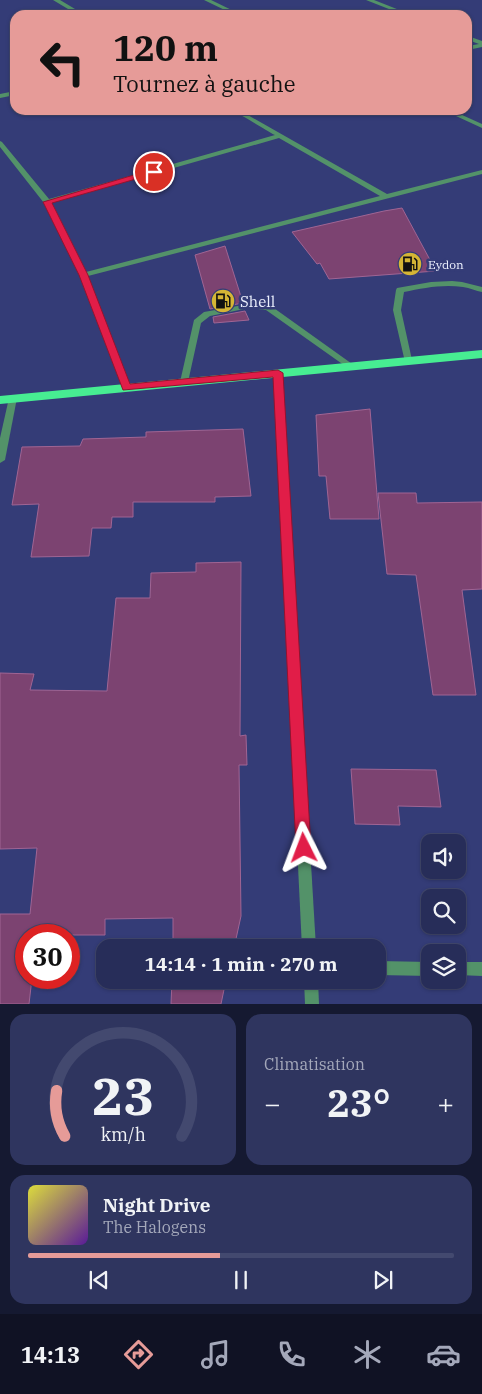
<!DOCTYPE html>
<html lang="fr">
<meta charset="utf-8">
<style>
:root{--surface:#272d59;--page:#2f355f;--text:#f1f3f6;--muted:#a4a8ba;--line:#43496f;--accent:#e69b98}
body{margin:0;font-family:"IBM Plex Serif",serif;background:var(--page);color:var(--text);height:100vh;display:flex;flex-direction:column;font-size:19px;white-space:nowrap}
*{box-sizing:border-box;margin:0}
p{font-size:16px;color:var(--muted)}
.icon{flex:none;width:28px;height:28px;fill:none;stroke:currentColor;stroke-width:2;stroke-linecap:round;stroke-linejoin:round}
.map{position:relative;height:1004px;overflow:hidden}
.panel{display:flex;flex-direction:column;gap:10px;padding:10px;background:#151931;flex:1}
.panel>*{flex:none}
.hud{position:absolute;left:10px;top:10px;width:462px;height:105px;border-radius:15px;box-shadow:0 1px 4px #0004,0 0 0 1px var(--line);background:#e69b98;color:#111;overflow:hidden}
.fabs{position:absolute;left:421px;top:834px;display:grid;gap:10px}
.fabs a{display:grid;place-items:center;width:45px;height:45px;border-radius:10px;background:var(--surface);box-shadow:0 1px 4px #0004,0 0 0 1px var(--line);font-size:25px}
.speed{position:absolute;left:15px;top:924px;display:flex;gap:10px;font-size:25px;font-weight:700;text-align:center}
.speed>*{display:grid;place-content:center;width:65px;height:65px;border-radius:50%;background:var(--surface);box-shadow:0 1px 4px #0004,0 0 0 1px var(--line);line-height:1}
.speed .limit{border:8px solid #d22;background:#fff;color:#111}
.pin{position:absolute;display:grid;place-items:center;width:42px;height:42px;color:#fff;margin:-21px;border:2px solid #fff;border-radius:50%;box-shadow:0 1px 5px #0007}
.me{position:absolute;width:55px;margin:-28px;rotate:357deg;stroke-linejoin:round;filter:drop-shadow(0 0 4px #0008)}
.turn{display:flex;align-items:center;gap:18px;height:105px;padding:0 20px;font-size:22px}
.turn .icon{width:65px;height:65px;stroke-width:2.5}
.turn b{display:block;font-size:35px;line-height:42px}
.big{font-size:38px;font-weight:700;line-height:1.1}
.panel .widget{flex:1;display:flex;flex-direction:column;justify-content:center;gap:8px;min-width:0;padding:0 18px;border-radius:15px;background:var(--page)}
.panel .dial{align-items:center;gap:0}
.dial svg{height:130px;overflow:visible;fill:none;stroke:var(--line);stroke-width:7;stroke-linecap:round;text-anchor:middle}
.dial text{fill:var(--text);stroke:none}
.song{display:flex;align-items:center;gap:15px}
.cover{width:60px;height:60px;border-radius:8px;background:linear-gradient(135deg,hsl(60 70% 55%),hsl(270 70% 35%))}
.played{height:5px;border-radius:2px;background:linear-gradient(90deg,var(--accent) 45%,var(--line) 45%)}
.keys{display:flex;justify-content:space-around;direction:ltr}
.heat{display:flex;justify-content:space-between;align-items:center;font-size:28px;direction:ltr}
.panel .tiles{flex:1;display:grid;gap:10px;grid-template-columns:1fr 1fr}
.widget:last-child{grid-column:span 2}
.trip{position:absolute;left:96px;top:939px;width:290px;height:50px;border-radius:15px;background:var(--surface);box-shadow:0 1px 4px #0004,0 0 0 1px var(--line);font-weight:700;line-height:50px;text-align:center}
.dock{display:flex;height:80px;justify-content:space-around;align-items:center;background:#101224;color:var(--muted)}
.dock .icon{width:35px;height:35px}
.dock .current{color:var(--accent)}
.dock b{font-size:22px;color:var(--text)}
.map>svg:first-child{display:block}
.building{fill:#7c4371;stroke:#a06594}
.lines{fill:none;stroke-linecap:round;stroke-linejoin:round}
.service{fill:#539269;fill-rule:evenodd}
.minor{fill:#539269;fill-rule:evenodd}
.trunk{fill:#47ed92;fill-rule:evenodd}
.route{fill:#e11d48;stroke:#92132f}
.labels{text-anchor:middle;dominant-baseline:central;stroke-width:5;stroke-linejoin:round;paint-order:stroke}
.far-poi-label{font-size:12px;fill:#ecf0fe;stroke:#343c77;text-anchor:start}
.poi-label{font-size:15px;fill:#ecf0fe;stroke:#343c77;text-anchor:start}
</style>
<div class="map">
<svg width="482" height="1004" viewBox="0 0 482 1004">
<rect width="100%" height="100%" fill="#343c77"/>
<g class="building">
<path d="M 402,208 L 436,271 L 329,279 L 320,263 L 317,264 L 292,232 L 384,211 Z"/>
<path d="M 225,246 L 243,303 L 210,309 L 195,255 Z"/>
<path d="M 245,311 L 249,320 L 214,323 L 213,317 Z"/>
<path d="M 370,409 L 379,519 L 330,519 L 326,476 L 319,476 L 316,415 Z"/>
<path d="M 243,429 L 251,496 L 215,497 L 215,502 L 133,502 L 133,517 L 112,517 L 111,528 L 92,528 L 89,556 L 31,557 L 39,504 L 12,505 L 22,447 L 80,446 L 83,439 L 146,437 L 146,432 Z"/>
<path d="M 378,493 L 416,493 L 417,503 L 482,502 L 482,589 L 462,590 L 476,695 L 433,695 L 416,575 L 387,574 Z"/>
<path d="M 241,562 L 240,736 L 246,735 L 247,765 L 239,765 L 241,916 L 234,948 L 173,948 L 173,918 L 105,919 L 105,935 L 26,935 L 26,978 L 32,978 L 29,1004 L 0,1004 L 0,914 L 30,914 L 37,848 L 0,849 L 0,673 L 34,674 L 30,690 L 107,691 L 116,598 L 150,598 L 151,573 L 196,572 L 196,563 Z"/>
<path d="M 351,769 L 436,770 L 441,807 L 398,806 L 400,825 L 355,824 Z"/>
<path d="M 172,980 L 226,980 L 221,1004 L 171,1004 Z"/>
</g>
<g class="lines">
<g class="service">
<path d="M 452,281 L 462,282 L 482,287 L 482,292 C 476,291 470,288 463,287 C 443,284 423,288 404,292 L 401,310 L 412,360 L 408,363 L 405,362 L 393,310 L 396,290 L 397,288 L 431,282 Z"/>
<path d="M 249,304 L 271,306 L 355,366 L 354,368 L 348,368 L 266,310 L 249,308 L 210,316 L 201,323 L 188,382 L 187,384 L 181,384 L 180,382 L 194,320 L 204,312 Z"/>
</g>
<g class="minor">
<path d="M 53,0 L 60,0 L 85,15 L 78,15 Z"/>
<path d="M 204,0 L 211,0 L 242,15 L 235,15 Z"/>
<path d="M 366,0 L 374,0 L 412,15 L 404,15 Z"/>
<path d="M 468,36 L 482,41 L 482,47 L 468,50 L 468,46 L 479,44 L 468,40 Z"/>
<path d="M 15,91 L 15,95 L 0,98 L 0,94 Z"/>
<path d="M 196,110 L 239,110 L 387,194 L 482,170 L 482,174 L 88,276 L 130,388 L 129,390 L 123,390 L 80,275 L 44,203 L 0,147 L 0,141 L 2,142 L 49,199 L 275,135 C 266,131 239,112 232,112 C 220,112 207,116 196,110 ZM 279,138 L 380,196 L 86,272 L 51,203 Z"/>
<path d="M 443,110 L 451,110 L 482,124 L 482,128 Z"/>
<path d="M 278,370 L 282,373 L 316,948 L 302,948 L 274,373 Z"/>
<path d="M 13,395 L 17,398 L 5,460 L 0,463 L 0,438 L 9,398 Z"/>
<path d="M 378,961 L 430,962 L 430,976 L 378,975 Z"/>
<path d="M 458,962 L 482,962 L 482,976 L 458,975 Z"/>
<path d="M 304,980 L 318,980 L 319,1004 L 305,1004 Z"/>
</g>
<path class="trunk" d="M 482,350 L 482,358 L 0,404 L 0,396 Z"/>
</g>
<path class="route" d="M 154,169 L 158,172 L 157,173 L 52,203 L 88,275 L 130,384 L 278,370 L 283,373 L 311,848 L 309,853 L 304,855 L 298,853 L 296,848 L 273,377 L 123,390 L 79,275 L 43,202 Z"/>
<defs>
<g id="fuel-disc" transform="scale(1.25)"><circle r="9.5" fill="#d5b535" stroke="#343c77"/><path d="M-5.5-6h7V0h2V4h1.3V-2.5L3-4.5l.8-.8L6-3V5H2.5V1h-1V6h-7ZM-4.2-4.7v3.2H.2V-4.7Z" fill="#111"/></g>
</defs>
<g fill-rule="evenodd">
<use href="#fuel-disc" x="410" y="264"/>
<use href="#fuel-disc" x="223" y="301"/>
</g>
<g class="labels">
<g class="far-poi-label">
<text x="428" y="264">Eydon</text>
</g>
<g class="poi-label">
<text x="240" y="301">Shell</text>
</g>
</g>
</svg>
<div class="fabs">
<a><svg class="icon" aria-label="sound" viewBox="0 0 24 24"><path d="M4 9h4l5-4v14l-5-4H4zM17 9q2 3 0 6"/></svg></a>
<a><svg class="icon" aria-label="search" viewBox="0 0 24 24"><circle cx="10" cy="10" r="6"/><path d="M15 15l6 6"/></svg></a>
<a><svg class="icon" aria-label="layers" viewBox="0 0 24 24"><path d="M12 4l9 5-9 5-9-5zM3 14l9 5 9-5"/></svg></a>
</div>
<div class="speed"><div class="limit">30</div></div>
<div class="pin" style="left:154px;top:172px;background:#d93025"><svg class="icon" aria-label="arrive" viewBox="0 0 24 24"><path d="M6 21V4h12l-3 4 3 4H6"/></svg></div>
<svg class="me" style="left:304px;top:848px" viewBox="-20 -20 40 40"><path d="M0-17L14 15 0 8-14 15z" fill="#e11d48" stroke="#fff" stroke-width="4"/></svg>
<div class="trip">14:14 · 1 min · 270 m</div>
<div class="hud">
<div class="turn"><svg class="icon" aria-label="left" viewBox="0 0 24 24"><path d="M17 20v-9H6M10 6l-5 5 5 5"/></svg><div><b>120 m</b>Tournez à gauche</div></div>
</div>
</div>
<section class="panel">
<div class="tiles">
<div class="widget dial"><svg viewBox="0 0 100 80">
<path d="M14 69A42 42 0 1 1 86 69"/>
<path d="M14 69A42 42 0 0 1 9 41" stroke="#e69b98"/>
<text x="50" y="56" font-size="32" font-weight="700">23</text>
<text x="50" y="72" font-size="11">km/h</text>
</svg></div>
<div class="widget"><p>Climatisation</p>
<div class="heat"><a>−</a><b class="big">23°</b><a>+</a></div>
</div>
<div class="widget">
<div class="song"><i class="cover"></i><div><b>Night Drive</b><p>The Halogens</p></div></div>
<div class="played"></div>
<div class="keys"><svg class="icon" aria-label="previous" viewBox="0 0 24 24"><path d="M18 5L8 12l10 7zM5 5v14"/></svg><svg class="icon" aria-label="pause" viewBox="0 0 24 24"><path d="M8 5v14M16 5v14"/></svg><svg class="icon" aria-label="next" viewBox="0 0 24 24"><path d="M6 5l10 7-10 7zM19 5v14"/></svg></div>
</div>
</div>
</section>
<nav class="dock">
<b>14:13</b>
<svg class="icon current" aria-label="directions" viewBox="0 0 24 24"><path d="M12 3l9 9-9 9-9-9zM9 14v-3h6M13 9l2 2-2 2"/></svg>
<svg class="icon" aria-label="music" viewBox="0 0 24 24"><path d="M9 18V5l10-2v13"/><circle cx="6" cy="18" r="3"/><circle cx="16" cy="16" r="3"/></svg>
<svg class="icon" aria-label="phone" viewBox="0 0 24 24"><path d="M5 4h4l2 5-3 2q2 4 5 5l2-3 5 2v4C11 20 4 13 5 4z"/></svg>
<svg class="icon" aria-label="climate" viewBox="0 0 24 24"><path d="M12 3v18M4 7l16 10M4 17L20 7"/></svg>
<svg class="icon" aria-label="car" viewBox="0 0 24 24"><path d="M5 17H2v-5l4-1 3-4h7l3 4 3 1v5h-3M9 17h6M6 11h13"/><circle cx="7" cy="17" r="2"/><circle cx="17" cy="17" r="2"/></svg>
</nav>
